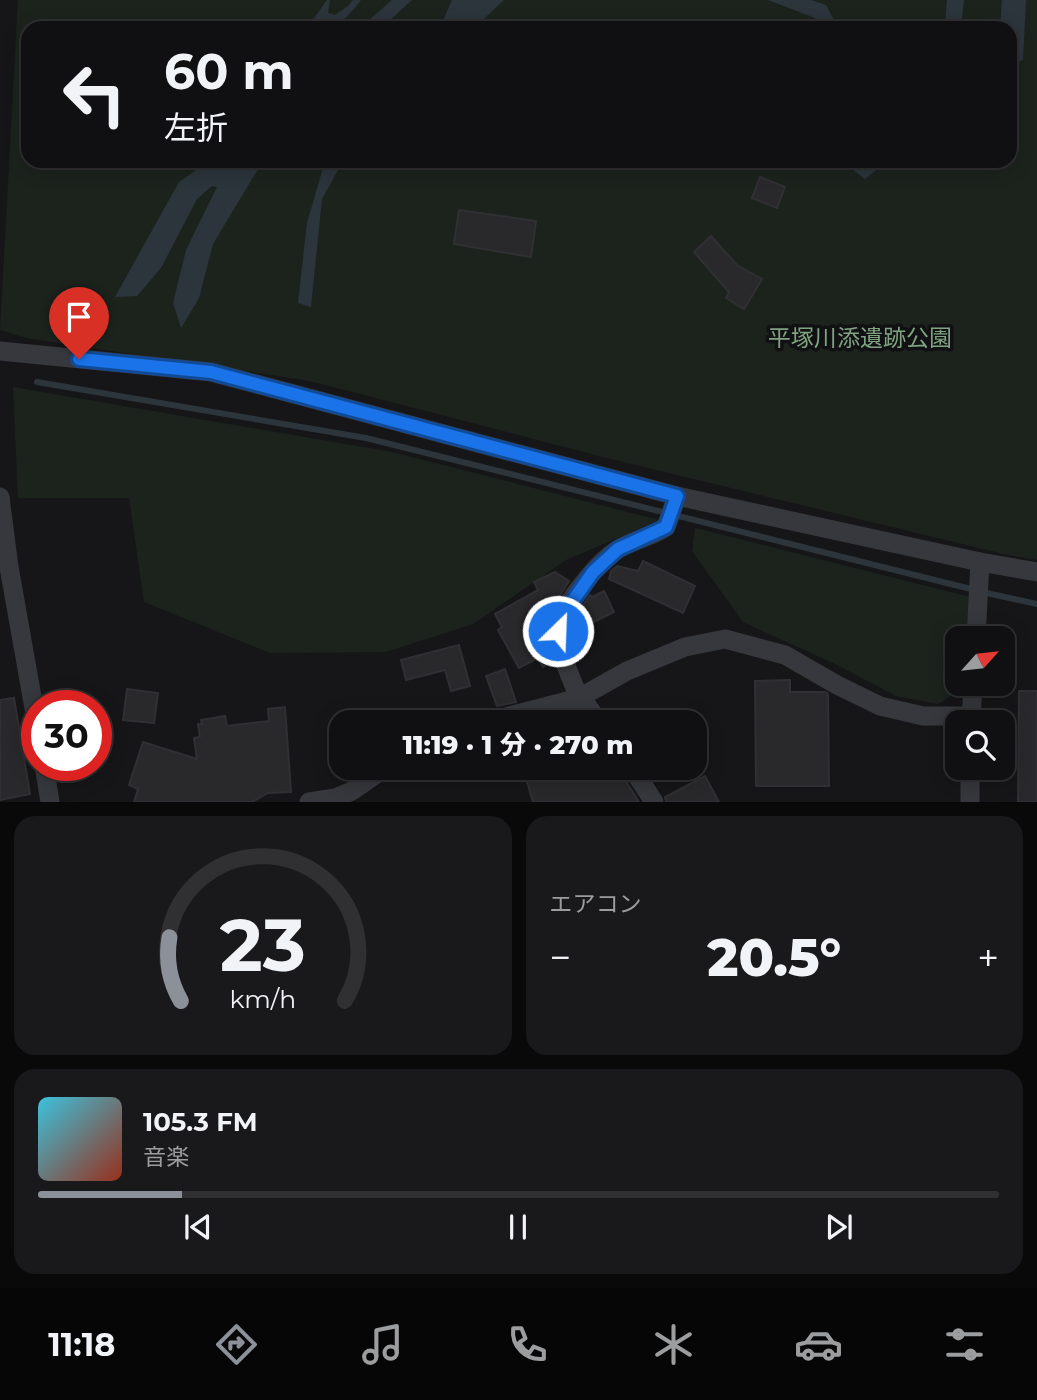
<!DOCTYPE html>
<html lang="ja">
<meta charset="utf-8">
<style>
:root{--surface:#101012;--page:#19191b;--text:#f1f3f6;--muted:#9c9d9f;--line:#303032;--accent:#8c9099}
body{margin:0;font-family:Montserrat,"Noto Sans JP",sans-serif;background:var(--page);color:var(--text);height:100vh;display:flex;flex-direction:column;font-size:26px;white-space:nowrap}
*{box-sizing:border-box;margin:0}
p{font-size:23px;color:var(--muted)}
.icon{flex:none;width:38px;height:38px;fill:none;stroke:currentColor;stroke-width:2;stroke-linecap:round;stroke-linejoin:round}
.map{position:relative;height:802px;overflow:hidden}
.sheet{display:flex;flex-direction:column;gap:14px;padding:14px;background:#09090a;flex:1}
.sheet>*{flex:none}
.guide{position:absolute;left:21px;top:21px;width:996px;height:147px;border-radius:21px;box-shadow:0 4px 18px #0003,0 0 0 2px var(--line);background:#101012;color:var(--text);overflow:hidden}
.needle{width:46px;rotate:63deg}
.tools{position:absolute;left:945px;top:626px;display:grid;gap:14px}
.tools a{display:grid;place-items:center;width:70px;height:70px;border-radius:14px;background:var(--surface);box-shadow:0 4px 18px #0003,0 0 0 2px var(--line);font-size:35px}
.speed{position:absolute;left:21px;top:690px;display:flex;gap:14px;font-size:35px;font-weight:700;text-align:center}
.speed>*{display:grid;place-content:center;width:91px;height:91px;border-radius:50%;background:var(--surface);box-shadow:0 4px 18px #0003,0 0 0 2px var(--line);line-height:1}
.speed .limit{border:10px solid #d22;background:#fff;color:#111}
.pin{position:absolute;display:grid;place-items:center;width:60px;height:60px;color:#fff;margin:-72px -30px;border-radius:50% 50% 50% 0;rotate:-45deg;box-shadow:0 0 7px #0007}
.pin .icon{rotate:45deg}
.me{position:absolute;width:77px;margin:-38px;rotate:24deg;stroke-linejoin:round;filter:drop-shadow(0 0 5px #0008)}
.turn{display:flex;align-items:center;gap:24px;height:147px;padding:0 28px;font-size:32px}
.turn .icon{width:91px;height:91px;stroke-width:2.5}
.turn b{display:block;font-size:49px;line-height:60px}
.big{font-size:52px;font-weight:800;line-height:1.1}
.sheet .widget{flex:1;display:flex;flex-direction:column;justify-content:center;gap:10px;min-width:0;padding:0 24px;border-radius:21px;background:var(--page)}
.sheet .dial{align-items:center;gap:0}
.dial svg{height:182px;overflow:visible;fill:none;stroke:var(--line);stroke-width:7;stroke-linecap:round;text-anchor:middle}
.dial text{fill:var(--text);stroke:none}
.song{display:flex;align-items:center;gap:21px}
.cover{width:84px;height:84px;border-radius:10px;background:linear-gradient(135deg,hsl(190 70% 55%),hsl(10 70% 35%))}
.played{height:7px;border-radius:4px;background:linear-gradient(90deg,var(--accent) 15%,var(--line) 15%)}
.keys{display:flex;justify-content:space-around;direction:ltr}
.heat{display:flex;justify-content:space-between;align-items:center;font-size:38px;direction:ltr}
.sheet .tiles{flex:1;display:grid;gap:14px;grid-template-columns:1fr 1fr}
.widget:last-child{grid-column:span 2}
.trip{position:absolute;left:329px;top:710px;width:378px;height:70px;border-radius:21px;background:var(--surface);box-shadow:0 4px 18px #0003,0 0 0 2px var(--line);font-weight:800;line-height:70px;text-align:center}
.dock{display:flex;height:112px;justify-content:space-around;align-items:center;background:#060607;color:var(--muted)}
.dock .icon{width:49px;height:49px}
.dock .selected{color:var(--accent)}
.dock b{font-size:32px;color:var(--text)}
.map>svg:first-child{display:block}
.green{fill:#1c231d;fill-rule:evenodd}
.water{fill:#2c353c}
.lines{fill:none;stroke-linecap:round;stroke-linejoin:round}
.stream{stroke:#2c353c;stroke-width:6}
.building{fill:#29292c;stroke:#303034;stroke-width:2}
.minor{stroke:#37383d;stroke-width:19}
.route-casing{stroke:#114b97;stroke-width:18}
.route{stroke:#1a73e8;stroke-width:12}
.labels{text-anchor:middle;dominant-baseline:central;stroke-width:7;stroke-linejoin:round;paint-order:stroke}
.park-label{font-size:23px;fill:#7fa381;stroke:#111113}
</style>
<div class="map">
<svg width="1037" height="802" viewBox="0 0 1037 802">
<rect width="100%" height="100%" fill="#161618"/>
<g class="green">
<path d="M 18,0 L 1037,0 L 1037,560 L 1008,555 L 607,458 L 310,381 L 26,338 L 0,330 ZM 28,28 L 1010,28 L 1010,161 L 28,161 Z"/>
<path d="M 13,387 L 392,452 L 659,520 L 566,560 L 473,624 L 386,652 L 270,653 L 144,602 L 129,498 L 18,498 Z"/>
<path d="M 695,528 L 970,597 L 967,639 L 957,639 L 957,684 L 963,684 L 963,688 L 938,704 L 896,696 L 835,664 L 743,622 L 692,551 Z"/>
</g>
<g class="water">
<path d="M 327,0 L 330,0 L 328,13 L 335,15 L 348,6 L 353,0 L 361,0 C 342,24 338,28 307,28 Z"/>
<path d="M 392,0 L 412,0 L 381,28 L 360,28 Z"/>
<path d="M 452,0 L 504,0 L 474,28 L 440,28 Z"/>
<path d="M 768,0 L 811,0 L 826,5 L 838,28 L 822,28 L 815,18 Z"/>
<path d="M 947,0 L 964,0 L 961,28 L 945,28 Z"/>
<path d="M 1002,0 L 1026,0 L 1023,60 L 1010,65 L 1010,28 L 1000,28 Z"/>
<path d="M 209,161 L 263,161 L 213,244 L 199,298 L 181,328 L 173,303 L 186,250 L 217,187 L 212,186 L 197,199 L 161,268 L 137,296 L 115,297 L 179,182 Z"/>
<path d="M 325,161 L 343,161 L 322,199 L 311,307 L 298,303 L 307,223 Z"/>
<path d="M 853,161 L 888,161 L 865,179 L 851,168 Z"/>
</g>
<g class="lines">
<path class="stream" d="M 37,382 L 366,438 L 991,594 L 1037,604"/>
</g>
<g class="building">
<path d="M 760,177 L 785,187 L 777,208 L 752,198 Z"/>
<path d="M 459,210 L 536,221 L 531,257 L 454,244 Z"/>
<path d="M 711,236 L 737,265 L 762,279 L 744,309 L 726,298 L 729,292 L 694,252 Z"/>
<path d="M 643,561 L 695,586 L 683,613 L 609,579 L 611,571 L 617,566 L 638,571 Z"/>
<path d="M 555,572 L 569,581 L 551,610 L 538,617 L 546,631 L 552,662 L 543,667 L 538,658 L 519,668 L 498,630 L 502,627 L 495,614 L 538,590 L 534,582 Z"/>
<path d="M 604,591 L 614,612 L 584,627 L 577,613 L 590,595 L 592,597 Z"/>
<path d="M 459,645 L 470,686 L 451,691 L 445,670 L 406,680 L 401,660 Z"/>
<path d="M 505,669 L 516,702 L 497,706 L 486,676 Z"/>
<path d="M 790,680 L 790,692 L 825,692 L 828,694 L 829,786 L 756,786 L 755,681 Z"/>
<path d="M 127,689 L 158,693 L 154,723 L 123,720 Z"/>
<path d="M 1019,691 L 1037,691 L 1037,802 L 1018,802 Z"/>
<path d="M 14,698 L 30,794 L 0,800 L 0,700 Z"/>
<path d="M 285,707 L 291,792 L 268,793 L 252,802 L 134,802 L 138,789 L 129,785 L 143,742 L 197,759 L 194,738 L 200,737 L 198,724 L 202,724 L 201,720 L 225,716 L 227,726 L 269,721 L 268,709 Z"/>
<path d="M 568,768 L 620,768 L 622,775 L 639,802 L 533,802 L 527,782 Z"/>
<path d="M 705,776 L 719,802 L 666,802 L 665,797 Z"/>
</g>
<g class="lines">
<g class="minor">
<path d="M 0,351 L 211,372 L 677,496 L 980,562 L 1037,572"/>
<path d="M 677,496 L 666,527 C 652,537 632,540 617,550 C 600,561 557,609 558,631 C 559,654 571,677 579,698 L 627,671 L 685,647 L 725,639 L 785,655 L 837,685 L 880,706 L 923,716 L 971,716"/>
<path d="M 0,497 L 9,567 L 37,725"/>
<path d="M 976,639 L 980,562"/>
<path d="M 482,723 L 579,698 L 585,703 L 600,723"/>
<path d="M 971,723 L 973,684"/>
<path d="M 44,765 L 50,802"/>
<path d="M 632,768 L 654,802"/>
<path d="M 309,802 L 335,798 L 352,791 L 385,768"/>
<path d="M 970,802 L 970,768"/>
</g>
</g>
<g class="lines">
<g class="route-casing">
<path id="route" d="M 79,359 L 211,372 L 677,496 L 666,527 L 618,549 L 593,572 L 560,619 L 558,631"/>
</g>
<use href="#route" class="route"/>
</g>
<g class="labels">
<g class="park-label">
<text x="860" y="338">平塚川添遺跡公園</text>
</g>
</g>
</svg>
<div class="tools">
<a><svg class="needle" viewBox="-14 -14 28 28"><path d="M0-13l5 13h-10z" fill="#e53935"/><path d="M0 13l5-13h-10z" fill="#9c9d9f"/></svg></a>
<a><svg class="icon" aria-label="search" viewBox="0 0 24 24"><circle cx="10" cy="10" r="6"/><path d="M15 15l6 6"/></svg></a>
</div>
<div class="speed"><div class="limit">30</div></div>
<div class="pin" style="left:79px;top:359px;background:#d93025"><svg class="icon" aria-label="arrive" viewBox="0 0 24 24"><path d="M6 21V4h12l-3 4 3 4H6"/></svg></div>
<svg class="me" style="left:558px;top:631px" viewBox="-20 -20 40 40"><circle r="17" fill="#1a73e8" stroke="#fff" stroke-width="3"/><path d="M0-11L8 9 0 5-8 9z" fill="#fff"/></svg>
<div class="trip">11:19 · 1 分 · 270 m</div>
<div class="guide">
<div class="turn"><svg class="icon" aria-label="left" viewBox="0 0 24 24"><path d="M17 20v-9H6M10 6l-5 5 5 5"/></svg><div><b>60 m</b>左折</div></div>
</div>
</div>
<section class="sheet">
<div class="tiles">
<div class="widget dial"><svg viewBox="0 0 100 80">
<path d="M14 69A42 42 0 1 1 86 69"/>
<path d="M14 69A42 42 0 0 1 9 41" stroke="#8c9099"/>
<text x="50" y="56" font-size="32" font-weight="700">23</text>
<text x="50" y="72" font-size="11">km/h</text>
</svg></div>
<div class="widget"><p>エアコン</p>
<div class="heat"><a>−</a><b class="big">20.5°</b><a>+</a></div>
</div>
<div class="widget">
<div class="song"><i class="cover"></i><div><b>105.3 FM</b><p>音楽</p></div></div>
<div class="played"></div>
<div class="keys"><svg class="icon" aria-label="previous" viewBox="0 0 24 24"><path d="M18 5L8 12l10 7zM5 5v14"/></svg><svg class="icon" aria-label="pause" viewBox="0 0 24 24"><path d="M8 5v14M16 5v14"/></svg><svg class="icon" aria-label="next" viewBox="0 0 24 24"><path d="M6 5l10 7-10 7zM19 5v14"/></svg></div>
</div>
</div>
</section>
<nav class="dock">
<b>11:18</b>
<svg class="icon selected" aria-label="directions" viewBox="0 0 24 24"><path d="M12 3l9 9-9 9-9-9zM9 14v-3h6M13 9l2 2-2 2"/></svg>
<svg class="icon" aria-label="music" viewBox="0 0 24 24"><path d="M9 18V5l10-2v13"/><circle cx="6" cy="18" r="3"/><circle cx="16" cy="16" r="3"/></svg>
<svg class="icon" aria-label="phone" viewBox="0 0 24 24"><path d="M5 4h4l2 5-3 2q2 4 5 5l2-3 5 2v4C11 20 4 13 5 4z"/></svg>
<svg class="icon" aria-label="climate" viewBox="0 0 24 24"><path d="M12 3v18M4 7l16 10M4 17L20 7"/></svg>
<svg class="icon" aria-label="car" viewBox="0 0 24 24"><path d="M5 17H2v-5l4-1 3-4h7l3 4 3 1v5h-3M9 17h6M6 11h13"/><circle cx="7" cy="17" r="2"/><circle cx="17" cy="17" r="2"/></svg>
<svg class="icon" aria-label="filters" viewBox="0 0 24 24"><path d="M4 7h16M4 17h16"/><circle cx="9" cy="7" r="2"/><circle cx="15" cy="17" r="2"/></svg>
</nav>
